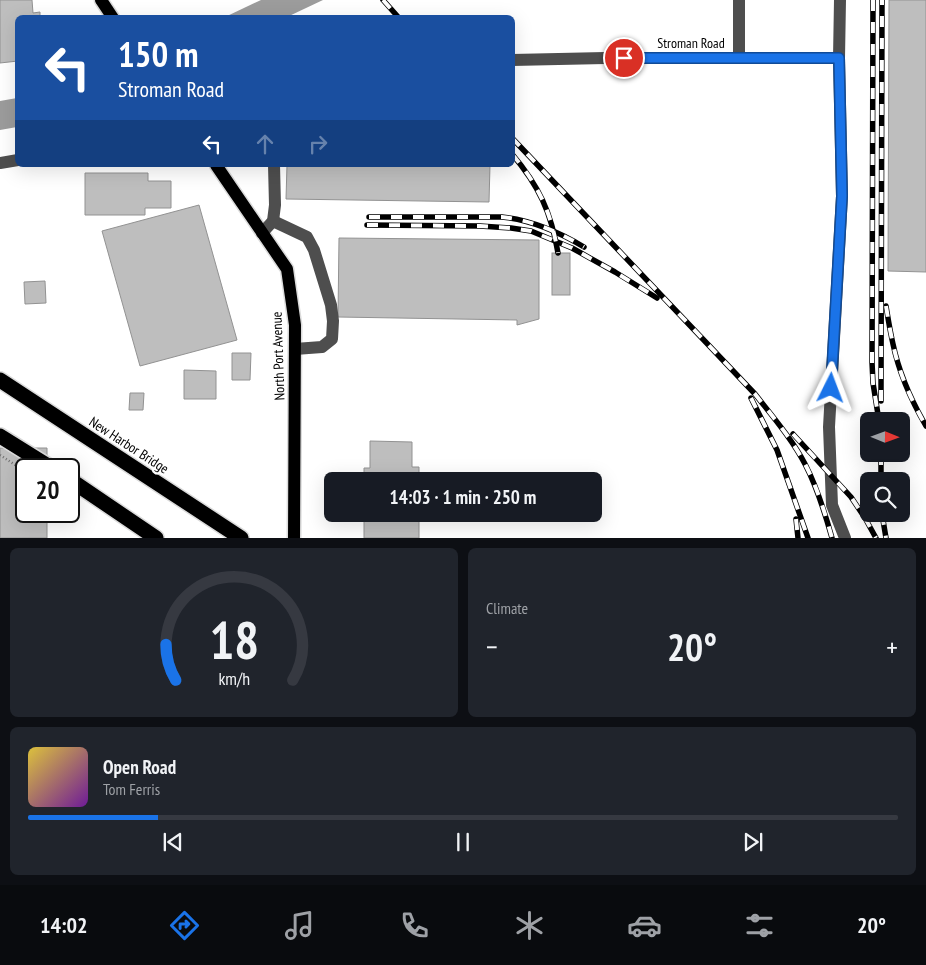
<!DOCTYPE html>
<meta charset="utf-8">
<style>
:root{--surface:#171b24;--page:#20242c;--text:#f1f3f6;--muted:#9ea1a6;--line:#363941;--accent:#1a73e8}
body{margin:0;font-family:"PT Sans Narrow",sans-serif;background:var(--page);color:var(--text);height:100vh;display:flex;flex-direction:column;font-size:19px;white-space:nowrap}
*{box-sizing:border-box;margin:0}
p{font-size:16px;color:var(--muted)}
.icon{flex:none;width:28px;height:28px;fill:none;stroke:currentColor;stroke-width:2;stroke-linecap:round;stroke-linejoin:round}
.map{position:relative;height:538px;overflow:hidden}
.drawer{display:flex;flex-direction:column;gap:10px;padding:10px;background:#0d0f14;flex:1}
.drawer>*{flex:none}
.hud{position:absolute;left:15px;top:15px;width:500px;height:152px;border-radius:8px;box-shadow:0 5px 20px #0002;background:#1a4fa0;color:#fff;overflow:hidden}
.needle{width:32px;rotate:91deg}
.controls{position:absolute;left:860px;top:412px;display:grid;gap:10px}
.controls a{display:grid;place-items:center;width:50px;height:50px;border-radius:8px;background:var(--surface);box-shadow:0 5px 20px #0002;font-size:25px}
.speed{position:absolute;left:15px;top:458px;display:flex;gap:10px;font-size:25px;font-weight:700;text-align:center}
.speed>*{display:grid;place-content:center;width:65px;height:65px;border-radius:50%;background:var(--surface);box-shadow:0 5px 20px #0002;line-height:1}
.speed .limit{border:2px solid #111;border-radius:8px;background:#fff;color:#111}
.pin{position:absolute;display:grid;place-items:center;width:42px;height:42px;color:#fff;margin:-21px;border:2px solid #fff;border-radius:50%;box-shadow:0 1px 5px #0007}
.me{position:absolute;width:55px;margin:-28px;rotate:3deg;stroke-linejoin:round;filter:drop-shadow(0 0 4px #0008)}
.turn{display:flex;align-items:center;gap:18px;height:105px;padding:0 20px;font-size:22px}
.turn .icon{width:65px;height:65px;stroke-width:2.5}
.turn b{display:block;font-size:35px;line-height:42px}
.lanes{display:flex;align-items:center;height:48px;padding:0 20px;background:#0003;justify-content:center;gap:25px;direction:ltr}
.lanes .off{opacity:.35}
.big{font-size:38px;font-weight:700;line-height:1.1}
.drawer .card{flex:1;display:flex;flex-direction:column;justify-content:center;gap:8px;min-width:0;padding:0 18px;border-radius:8px;background:var(--page)}
.drawer .dial{align-items:center;gap:0}
.dial svg{height:130px;overflow:visible;fill:none;stroke:var(--line);stroke-width:7;stroke-linecap:round;text-anchor:middle}
.dial text{fill:var(--text);stroke:none}
.song{display:flex;align-items:center;gap:15px}
.cover{width:60px;height:60px;border-radius:8px;background:linear-gradient(135deg,hsl(50 70% 55%),hsl(280 70% 35%))}
.played{height:5px;border-radius:2px;background:linear-gradient(90deg,var(--accent) 15%,var(--line) 15%)}
.keys{display:flex;justify-content:space-around;direction:ltr}
.heat{display:flex;justify-content:space-between;align-items:center;font-size:28px;direction:ltr}
.drawer .tiles{flex:1;display:grid;gap:10px;grid-template-columns:1fr 1fr}
.card:last-child{grid-column:span 2}
.trip{position:absolute;left:324px;top:472px;width:278px;height:50px;border-radius:8px;background:var(--surface);box-shadow:0 5px 20px #0002;font-weight:700;line-height:50px;text-align:center}
.tabs{display:flex;height:80px;justify-content:space-around;align-items:center;background:#090b0e;color:var(--muted)}
.tabs .icon{width:35px;height:35px}
.tabs .current{color:var(--accent)}
.tabs b{font-size:22px;color:var(--text)}
.map>svg:first-child{display:block}
.water{fill:#9c9c9c}
.building{fill:#bebebe;stroke:#929292}
.lines{fill:none;stroke-linecap:round;stroke-linejoin:round}
.major-casing{stroke:#dbdbdb;stroke-width:15}
.highway-casing{stroke:#dbdbdb;stroke-width:18}
.path{stroke:#707070;stroke-width:2.5;stroke-dasharray:1 2.5;stroke-linecap:butt}
.minor{stroke:#4e4e4e;stroke-width:12}
.major{stroke:#000;stroke-width:12}
.highway{stroke:#000;stroke-width:15}
.rail-casing{stroke:#000;stroke-width:5.5}
.rail{stroke:#fff;stroke-width:4;stroke-dasharray:11;stroke-linecap:butt}
.route-casing{stroke:#114b97;stroke-width:12}
.route{stroke:#1a73e8;stroke-width:9}
.labels{text-anchor:middle;dominant-baseline:central;stroke-width:4.5;stroke-linejoin:round;paint-order:stroke}
.street-label{font-size:14px;fill:#000;stroke:#fff}
</style>
<div class="map">
<svg width="926" height="538" viewBox="0 0 926 538">
<rect width="100%" height="100%" fill="#fff"/>
<g class="water">
<path d="M 261,0 L 323,0 L 287,17 L 225,17 Z"/>
<path d="M 17,98 L 17,127 L 0,130 L 0,101 Z"/>
</g>
<g class="building">
<path d="M 0,0 L 32,0 L 33,13 L 40,12 L 40,18 L 18,18 L 18,61 L 0,63 Z"/>
<path d="M 889,0 L 926,0 L 926,272 L 888,271 Z"/>
<path d="M 287,165 L 490,165 L 489,202 L 286,199 Z"/>
<path d="M 85,173 L 148,173 L 148,181 L 171,181 L 171,208 L 145,208 L 145,215 L 85,215 Z"/>
<path d="M 199,205 L 237,340 L 140,366 L 102,231 Z"/>
<path d="M 339,238 L 539,240 L 539,319 L 517,325 L 517,320 L 338,317 Z"/>
<rect x="552" y="253" width="18" height="42"/>
<path d="M 45,281 L 46,303 L 25,304 L 24,282 Z"/>
<path d="M 232,353 L 251,353 L 250,380 L 232,380 Z"/>
<path d="M 184,370 L 216,371 L 216,399 L 184,399 Z"/>
<path d="M 130,393 L 144,393 L 143,410 L 129,410 Z"/>
<path d="M 370,441 L 412,442 L 412,467 L 419,467 L 419,481 L 364,481 L 364,468 L 370,468 Z"/>
<path d="M 0,448 L 47,448 L 47,469 L 26,469 L 26,511 L 47,511 L 47,538 L 0,538 Z"/>
<rect x="364" y="514" width="55" height="24"/>
</g>
<g class="lines">
<g class="major-casing">
<g id="major">
<path d="M 101,0 L 113,18"/>
<path d="M 216,165 L 287,269 L 295,325 L 294,538"/>
</g>
</g>
<g class="highway-casing">
<g id="highway">
<path d="M 0,380 L 241,538"/>
<path d="M 0,436 L 53,469"/>
<path d="M 69,479 L 156,538"/>
</g>
</g>
<path class="path" d="M 0,455 L 26,472"/>
<g class="minor">
<path d="M 840,0 L 839,58 L 842,196 L 829,427 L 832,505 L 845,538"/>
<path d="M 739,58 L 739,0"/>
<path d="M 512,60 L 605,58 L 839,58"/>
<path d="M 0,163 L 18,160"/>
<path d="M 273,221 L 307,237 L 314,250 L 331,305 L 333,321 L 332,339 L 322,347 L 295,349"/>
<path d="M 262,233 L 273,221 L 275,205 L 274,165"/>
</g>
<use href="#major" class="major"/>
<use href="#highway" class="highway"/>
<g class="rail-casing">
<g id="rail">
<path d="M 383,0 L 399,18"/>
<path d="M 873,0 L 872,362 L 873,383 L 879,421"/>
<path d="M 512,138 L 755,394 C 773,417 792,439 805,464 C 817,487 825,513 832,538"/>
<path d="M 512,154 C 539,186 551,212 558,253"/>
<path d="M 369,217 L 502,217 C 531,220 559,232 584,247"/>
<path d="M 367,225 L 480,226 L 511,228 L 531,231 L 572,248 L 615,272 L 657,298"/>
<path d="M 886,306 C 888,318 890,331 893,344 C 899,373 911,400 926,426"/>
<path d="M 751,398 L 777,450 L 808,538"/>
<path d="M 881,401 L 882,0"/>
<path d="M 793,434 L 851,497 L 865,518 L 876,538"/>
<path d="M 881,454 L 881,481"/>
<path d="M 882,514 L 886,538"/>
<path d="M 796,519 L 798,538"/>
</g>
</g>
<use href="#rail" class="rail"/>
</g>
<g class="lines">
<g class="route-casing">
<path id="route" d="M 624,58 L 839,58 L 842,196 L 831,388"/>
</g>
<use href="#route" class="route"/>
</g>
<g class="labels">
<g class="street-label">
<text x="691" y="43">Stroman Road</text>
<text transform="translate(278 356) rotate(-92)">North Port Avenue</text>
<text transform="translate(129 445) rotate(33)">New Harbor Bridge</text>
</g>
</g>
</svg>
<div class="controls">
<a><svg class="needle" viewBox="-14 -14 28 28"><path d="M0-13l5 13h-10z" fill="#e53935"/><path d="M0 13l5-13h-10z" fill="#9ea1a6"/></svg></a>
<a><svg class="icon" aria-label="search" viewBox="0 0 24 24"><circle cx="10" cy="10" r="6"/><path d="M15 15l6 6"/></svg></a>
</div>
<div class="speed"><div class="limit">20</div></div>
<div class="pin" style="left:624px;top:58px;background:#d93025"><svg class="icon" aria-label="arrive" viewBox="0 0 24 24"><path d="M6 21V4h12l-3 4 3 4H6"/></svg></div>
<svg class="me" style="left:831px;top:388px" viewBox="-20 -20 40 40"><path d="M0-17L14 15 0 8-14 15z" fill="#1a73e8" stroke="#fff" stroke-width="4"/></svg>
<div class="trip">14:03 · 1 min · 250 m</div>
<div class="hud">
<div class="turn"><svg class="icon" aria-label="left" viewBox="0 0 24 24"><path d="M17 20v-9H6M10 6l-5 5 5 5"/></svg><div><b>150 m</b>Stroman Road</div></div>
<div class="lanes"><svg class="icon" aria-label="left" viewBox="0 0 24 24"><path d="M17 20v-9H6M10 6l-5 5 5 5"/></svg><svg class="icon off" aria-label="ahead" viewBox="0 0 24 24"><path d="M12 20V5M6 11l6-6 6 6"/></svg><svg class="icon off" aria-label="right" viewBox="0 0 24 24"><path d="M7 20v-9h11M14 6l5 5-5 5"/></svg></div>
</div>
</div>
<section class="drawer">
<div class="tiles">
<div class="card dial"><svg viewBox="0 0 100 80">
<path d="M14 69A42 42 0 1 1 86 69"/>
<path d="M14 69A42 42 0 0 1 8 47" stroke="#1a73e8"/>
<text x="50" y="56" font-size="32" font-weight="700">18</text>
<text x="50" y="72" font-size="11">km/h</text>
</svg></div>
<div class="card"><p>Climate</p>
<div class="heat"><a>−</a><b class="big">20°</b><a>+</a></div>
</div>
<div class="card">
<div class="song"><i class="cover"></i><div><b>Open Road</b><p>Tom Ferris</p></div></div>
<div class="played"></div>
<div class="keys"><svg class="icon" aria-label="previous" viewBox="0 0 24 24"><path d="M18 5L8 12l10 7zM5 5v14"/></svg><svg class="icon" aria-label="pause" viewBox="0 0 24 24"><path d="M8 5v14M16 5v14"/></svg><svg class="icon" aria-label="next" viewBox="0 0 24 24"><path d="M6 5l10 7-10 7zM19 5v14"/></svg></div>
</div>
</div>
</section>
<nav class="tabs">
<b>14:02</b>
<svg class="icon current" aria-label="directions" viewBox="0 0 24 24"><path d="M12 3l9 9-9 9-9-9zM9 14v-3h6M13 9l2 2-2 2"/></svg>
<svg class="icon" aria-label="music" viewBox="0 0 24 24"><path d="M9 18V5l10-2v13"/><circle cx="6" cy="18" r="3"/><circle cx="16" cy="16" r="3"/></svg>
<svg class="icon" aria-label="phone" viewBox="0 0 24 24"><path d="M5 4h4l2 5-3 2q2 4 5 5l2-3 5 2v4C11 20 4 13 5 4z"/></svg>
<svg class="icon" aria-label="climate" viewBox="0 0 24 24"><path d="M12 3v18M4 7l16 10M4 17L20 7"/></svg>
<svg class="icon" aria-label="car" viewBox="0 0 24 24"><path d="M5 17H2v-5l4-1 3-4h7l3 4 3 1v5h-3M9 17h6M6 11h13"/><circle cx="7" cy="17" r="2"/><circle cx="17" cy="17" r="2"/></svg>
<svg class="icon" aria-label="filters" viewBox="0 0 24 24"><path d="M4 7h16M4 17h16"/><circle cx="9" cy="7" r="2"/><circle cx="15" cy="17" r="2"/></svg>
<b>20°</b>
</nav>
